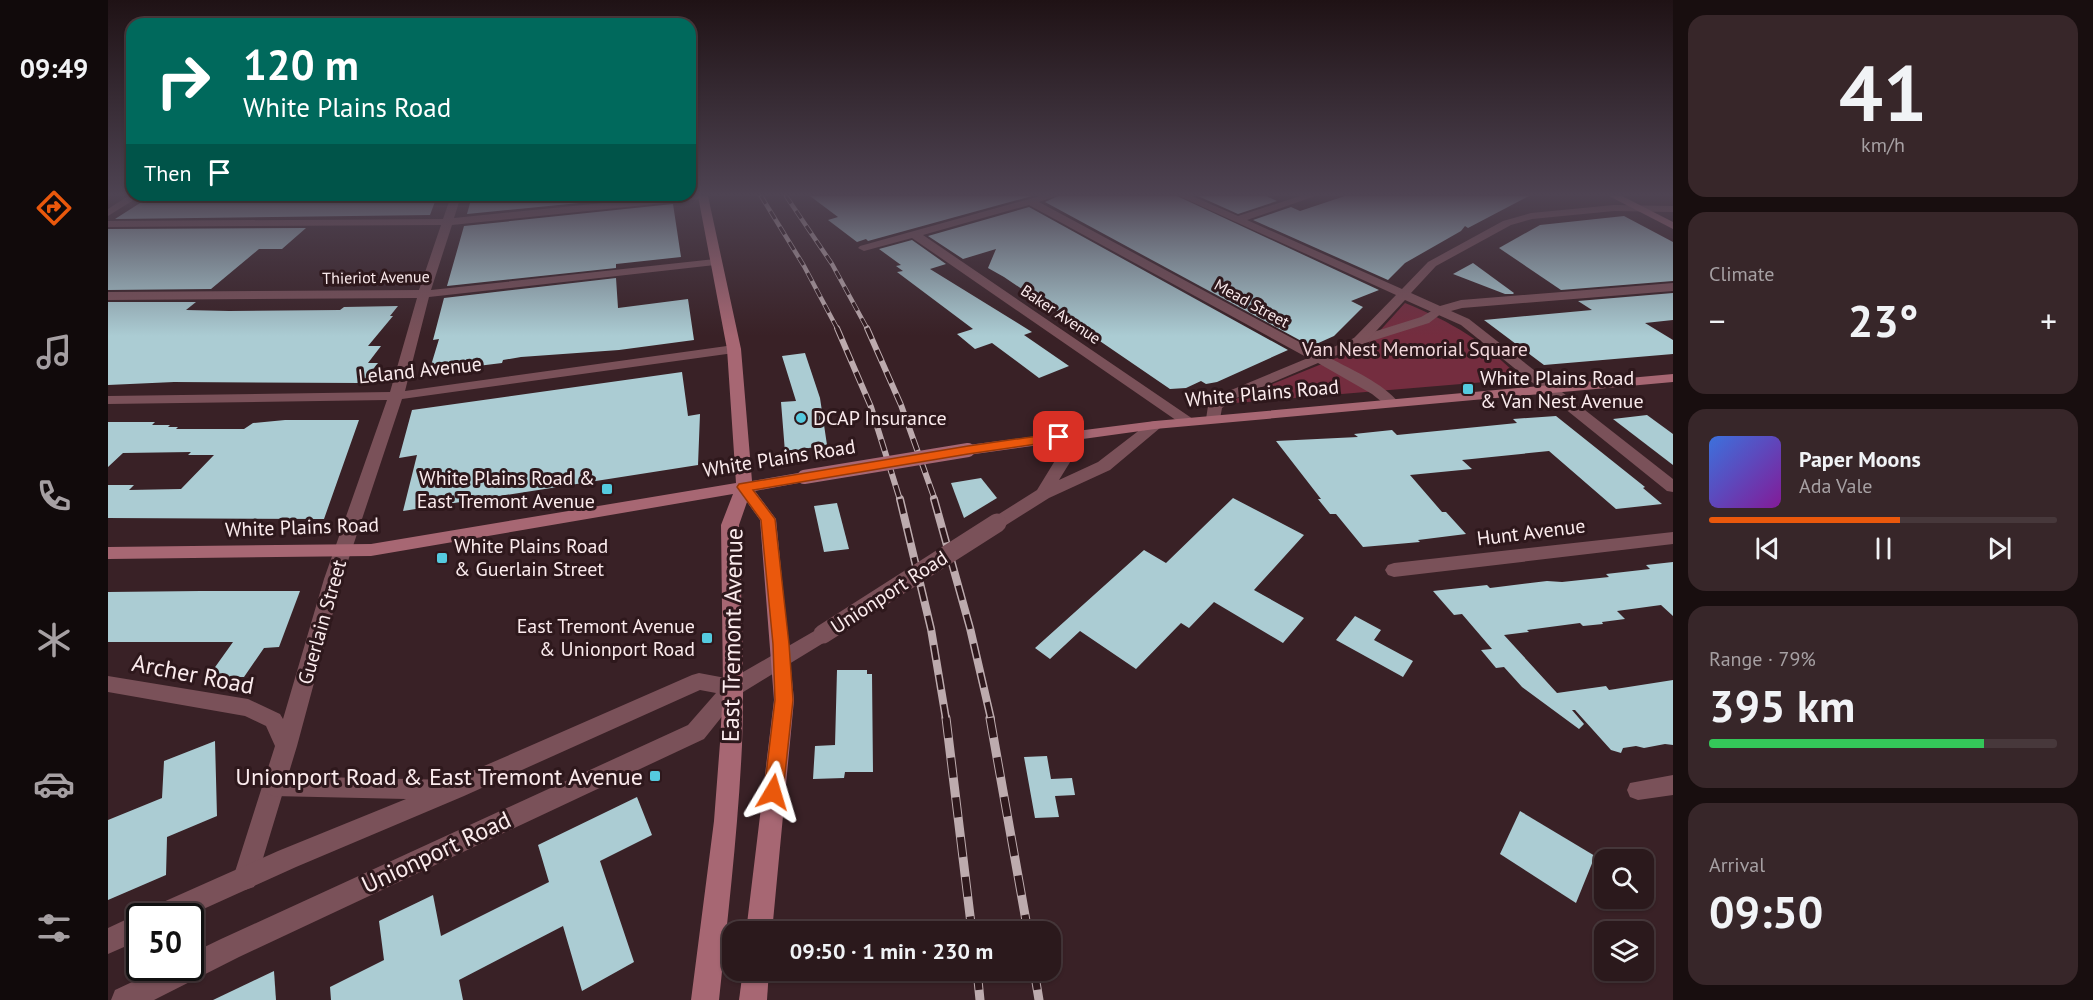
<!DOCTYPE html>
<meta charset="utf-8">
<style>
:root{--surface:#2b191c;--page:#372629;--text:#f1f3f6;--muted:#a6a0a3;--line:#47383b;--accent:#ea580c}
body{margin:0;font-family:"PT Sans",sans-serif;background:var(--page);color:var(--text);height:100vh;display:flex;flex-direction:column;font-size:22px;white-space:nowrap}
*{box-sizing:border-box;margin:0}
p{font-size:20px;color:var(--muted)}
.icon{flex:none;width:33px;height:33px;fill:none;stroke:currentColor;stroke-width:2;stroke-linecap:round;stroke-linejoin:round}
.map{position:relative;flex:1;overflow:hidden}
.side{display:flex;flex-direction:column;gap:15px;padding:15px;background:#180e0f;width:420px}
.side>*{flex:none}
.guide{position:absolute;left:18px;top:18px;width:570px;height:183px;border-radius:18px;box-shadow:0 2px 4px #0004,0 0 0 2px var(--line);background:#00695c;color:#fff;overflow:hidden}
.controls{position:absolute;left:1486px;top:849px;display:grid;gap:12px}
.controls a{display:grid;place-items:center;width:60px;height:60px;border-radius:12px;background:var(--surface);box-shadow:0 2px 4px #0004,0 0 0 2px var(--line);font-size:30px}
.speed{position:absolute;left:18px;top:903px;display:flex;gap:12px;font-size:30px;font-weight:700;text-align:center}
.speed>*{display:grid;place-content:center;width:78px;height:78px;border-radius:50%;background:var(--surface);box-shadow:0 2px 4px #0004,0 0 0 2px var(--line);line-height:1}
.speed .limit{border:3px solid #111;border-radius:9px;background:#fff;color:#111}
.pin{position:absolute;display:grid;place-items:center;width:51px;height:51px;color:#fff;margin:-26px;border-radius:12px;box-shadow:0 3px 9px #0006}
.me{position:absolute;width:66px;margin:-33px;rotate:7deg;stroke-linejoin:round;filter:drop-shadow(0 0 4px #0008)}
.turn{display:flex;align-items:center;gap:21px;height:126px;padding:0 18px;font-size:27px}
.turn .icon{width:78px;height:78px;stroke-width:2.5}
.turn b{display:block;font-size:42px;line-height:51px}
.then{display:flex;align-items:center;height:57px;padding:0 18px;background:#0003;gap:12px;font-size:22px}
.big{font-size:45px;font-weight:600;line-height:1.1}
.side .widget{flex:1;display:flex;flex-direction:column;justify-content:center;gap:9px;min-width:0;padding:0 21px;border-radius:18px;background:var(--page)}
.side .dial{align-items:center;gap:0}
.dial b{font-size:78px;line-height:1}
.song{display:flex;align-items:center;gap:18px}
.cover{width:72px;height:72px;border-radius:9px;background:linear-gradient(135deg,hsl(220 70% 55%),hsl(290 70% 35%))}
.played{height:6px;border-radius:3px;background:linear-gradient(90deg,var(--accent) 55%,var(--line) 55%)}
.keys{display:flex;justify-content:space-around;direction:ltr}
.heat{display:flex;justify-content:space-between;align-items:center;font-size:33px;direction:ltr}
.charge{height:9px;border-radius:4px;background:linear-gradient(90deg,#34c759 79%,var(--line) 0)}
.trip{position:absolute;left:614px;top:921px;width:339px;height:60px;border-radius:18px;background:var(--surface);box-shadow:0 2px 4px #0004,0 0 0 2px var(--line);font-weight:600;line-height:60px;text-align:center}
main{display:flex;flex:1;min-height:0}
.dock{display:flex;flex-direction:column;width:108px;justify-content:space-around;align-items:center;background:#110a0b;color:var(--muted)}
.dock .icon{width:42px;height:42px}
.dock .selected{color:var(--accent)}
.dock b{font-size:27px;color:var(--text)}
.map>svg:first-child{display:block}
.green{fill:#742d3f}
.building{fill:#abccd3}
.lines{fill:none;stroke-linecap:round;stroke-linejoin:round}
.pedestrian{fill:#7a5159;fill-rule:evenodd}
.minor{fill:#7a5159;fill-rule:evenodd}
.tertiary{fill:#7a5159;fill-rule:evenodd}
.secondary{fill:#a76773;fill-rule:evenodd}
.rail-far3-casing{stroke:#bdabae;stroke-width:4.5}
.rail-far2-casing{stroke:#bdabae;stroke-width:6}
.rail-far1-casing{stroke:#bdabae;stroke-width:8}
.rail-casing{stroke:#bdabae;stroke-width:9}
.rail-far3{stroke:#2e181c;stroke-width:3;stroke-dasharray:9;stroke-linecap:butt}
.rail-far2{stroke:#2e181c;stroke-width:4;stroke-dasharray:12;stroke-linecap:butt}
.rail-far1{stroke:#2e181c;stroke-width:5;stroke-dasharray:15;stroke-linecap:butt}
.rail{stroke:#2e181c;stroke-width:7;stroke-dasharray:20;stroke-linecap:butt}
.tertiary-bridge{stroke:#7a5159;stroke-width:19}
.secondary-bridge{stroke:#a76773;stroke-width:14}
.route{fill:#ea580c;stroke:#983908;stroke-width:1.5}
.poi-dot{fill:#55cadf;stroke:#2e181c;stroke-width:2}
.labels{text-anchor:middle;dominant-baseline:central;stroke-width:6;stroke-linejoin:round;paint-order:stroke}
.far-street-label{font-size:16px;fill:#fbebed;stroke:#2e181c}
.park-label{font-size:20px;fill:#f2d7db;stroke:#2e181c}
.street-label{font-size:20px;fill:#fbebed;stroke:#2e181c}
.poi-label{font-size:20px;fill:#fbebed;stroke:#2e181c;text-anchor:start}
.near-street-label{font-size:24px;fill:#fbebed;stroke:#2e181c}
.near-poi-label{font-size:24px;fill:#fbebed;stroke:#2e181c;text-anchor:end}
</style>
<main>
<nav class="dock">
<b>09:49</b>
<svg class="icon selected" aria-label="directions" viewBox="0 0 24 24"><path d="M12 3l9 9-9 9-9-9zM9 14v-3h6M13 9l2 2-2 2"/></svg>
<svg class="icon" aria-label="music" viewBox="0 0 24 24"><path d="M9 18V5l10-2v13"/><circle cx="6" cy="18" r="3"/><circle cx="16" cy="16" r="3"/></svg>
<svg class="icon" aria-label="phone" viewBox="0 0 24 24"><path d="M5 4h4l2 5-3 2q2 4 5 5l2-3 5 2v4C11 20 4 13 5 4z"/></svg>
<svg class="icon" aria-label="climate" viewBox="0 0 24 24"><path d="M12 3v18M4 7l16 10M4 17L20 7"/></svg>
<svg class="icon" aria-label="car" viewBox="0 0 24 24"><path d="M5 17H2v-5l4-1 3-4h7l3 4 3 1v5h-3M9 17h6M6 11h13"/><circle cx="7" cy="17" r="2"/><circle cx="17" cy="17" r="2"/></svg>
<svg class="icon" aria-label="filters" viewBox="0 0 24 24"><path d="M4 7h16M4 17h16"/><circle cx="9" cy="7" r="2"/><circle cx="15" cy="17" r="2"/></svg>
</nav>
<div class="map">
<svg width="1565" height="1000" viewBox="0 0 1565 1000">
<rect width="100%" height="100%" fill="#392126"/>
<path class="green" d="M 1297,303 C 1344,322 1377,342 1413,379 L 1127,403 L 1125,400 L 1258,346 Z"/>
<g class="building">
<path d="M 43,196 L 91,196 L 87,199 L 282,198 L 285,196 L 329,196 L 322,215 L 7,219 Z"/>
<path d="M 364,196 L 542,196 L 359,214 Z"/>
<path d="M 702,196 L 924,196 L 760,241 L 758,239 L 749,242 L 720,220 L 730,217 Z"/>
<path d="M 950,196 L 1069,196 L 1271,290 L 1243,301 L 1255,307 L 1226,336 L 1206,345 L 1197,343 L 937,202 Z"/>
<path d="M 1090,196 L 1158,196 L 1169,201 L 1130,214 Z"/>
<path d="M 1237,196 L 1421,196 L 1360,228 L 1357,226 L 1353,231 L 1297,263 L 1280,280 L 1145,220 L 1183,207 L 1192,211 Z"/>
<path d="M 565,204 L 573,257 L 508,264 L 508,268 L 339,286 L 356,226 Z"/>
<path d="M 921,207 L 1180,350 L 1109,382 L 1098,384 L 1093,381 L 1078,388 L 1062,389 L 964,322 L 957,309 L 949,311 L 942,308 L 896,277 L 880,268 L 888,249 L 855,259 L 820,236 Z"/>
<path d="M 1516,216 L 1565,242 L 1565,281 L 1453,290 L 1391,248 L 1432,225 Z"/>
<path d="M 198,228 L 174,249 L 151,249 L 103,289 L 0,290 L 0,229 Z"/>
<path d="M 804,240 L 838,264 L 822,269 L 924,332 L 916,335 L 961,366 L 931,378 L 884,343 L 867,349 L 849,334 L 865,329 L 789,272 L 795,271 L 788,266 L 793,265 L 771,249 Z"/>
<path d="M 1365,263 L 1406,293 L 1405,294 L 1397,294 L 1345,274 Z"/>
<path d="M 508,278 L 510,308 L 580,299 L 586,340 L 511,350 L 413,357 L 395,360 L 394,363 L 321,372 L 331,339 L 325,340 L 336,298 Z"/>
<path d="M 1565,293 L 1565,320 L 1537,323 L 1565,340 L 1565,354 L 1436,365 L 1376,320 L 1484,310 L 1470,301 Z"/>
<path d="M 0,302 L 88,302 L 78,310 L 121,311 L 232,310 L 236,307 L 290,306 L 282,316 L 285,316 L 260,346 L 273,346 L 260,363 L 270,363 L 254,383 L 66,382 L 0,385 Z"/>
<path d="M 697,353 L 712,398 L 719,445 L 677,452 L 673,402 L 688,401 L 674,356 Z"/>
<path d="M 574,372 L 580,416 L 592,414 L 590,465 L 295,511 L 309,455 L 291,458 L 304,410 Z"/>
<path d="M 1539,415 L 1565,434 L 1565,465 L 1505,419 Z"/>
<path d="M 1448,416 L 1537,487 L 1535,488 L 1554,504 L 1508,509 L 1441,451 L 1354,460 L 1364,469 L 1302,475 L 1334,512 L 1338,512 L 1358,534 L 1310,540 L 1312,542 L 1255,547 L 1228,514 L 1222,514 L 1210,499 L 1213,499 L 1168,441 L 1250,437 L 1246,434 L 1284,430 L 1289,435 L 1409,423 L 1405,419 Z"/>
<path d="M 177,420 L 251,420 L 216,519 L 0,518 L 0,485 L 26,485 L 21,490 L 73,489 L 106,455 L 80,455 L 83,452 L 15,453 L 0,467 L 0,422 L 47,422 L 44,425 L 62,425 L 60,427 L 70,427 L 68,429 L 136,429 L 145,423 Z"/>
<path d="M 873,478 L 889,498 L 856,518 L 843,483 Z"/>
<path d="M 1125,498 L 1196,535 L 1146,590 L 1196,618 L 1175,643 L 1106,602 L 1081,628 L 1073,623 L 1028,669 L 972,631 L 942,659 L 927,648 L 1036,550 L 1058,563 Z"/>
<path d="M 729,503 L 741,549 L 716,552 L 706,506 Z"/>
<path d="M 1565,562 L 1565,616 L 1553,605 L 1509,611 L 1517,619 L 1494,622 L 1495,624 L 1475,626 L 1472,623 L 1419,630 L 1421,632 L 1396,635 L 1449,693 L 1498,686 L 1501,690 L 1565,680 L 1565,745 L 1557,744 L 1536,748 L 1528,746 L 1515,748 L 1513,753 L 1503,750 L 1467,710 L 1464,710 L 1476,724 L 1471,729 L 1414,687 L 1396,667 L 1388,668 L 1373,650 L 1384,649 L 1354,614 L 1346,615 L 1325,591 L 1379,585 L 1382,588 L 1439,581 L 1454,582 L 1501,577 L 1498,574 L 1542,569 L 1538,565 Z"/>
<path d="M 93,591 L 192,591 L 171,647 L 156,648 L 136,677 L 100,677 L 125,642 L 0,642 L 0,592 Z"/>
<path d="M 1247,616 L 1273,630 L 1266,640 L 1305,661 L 1295,677 L 1228,640 Z"/>
<path d="M 729,670 L 759,670 L 759,674 L 764,674 L 765,772 L 737,772 L 736,778 L 705,779 L 707,746 L 727,745 Z"/>
<path d="M 107,741 L 109,816 L 59,837 L 58,875 L 0,900 L 0,820 L 54,798 L 56,761 Z"/>
<path d="M 939,756 L 943,779 L 964,778 L 967,795 L 947,796 L 951,817 L 927,818 L 916,757 Z"/>
<path d="M 529,797 L 544,835 L 492,861 L 526,962 L 474,991 L 455,926 L 351,980 L 355,1000 L 223,1000 L 222,987 L 276,960 L 271,921 L 325,895 L 333,936 L 441,882 L 430,845 Z"/>
<path d="M 1412,811 L 1487,856 L 1468,903 L 1392,854 Z"/>
<path d="M 166,971 L 168,1000 L 105,1000 Z"/>
</g>
<g class="lines">
<path class="pedestrian" d="M 1332,306 L 1338,310 L 1321,323 L 1251,345 L 1244,341 L 1246,338 L 1313,317 Z"/>
<g class="minor">
<path d="M 20,196 L 32,196 L 0,216 L 0,209 Z"/>
<path d="M 343,196 L 353,196 L 346,218 L 565,196 L 600,196 L 595,199 L 344,225 L 323,290 L 607,259 L 613,262 L 607,265 L 321,297 L 297,391 L 626,345 L 633,349 L 626,353 L 294,399 L 234,579 L 189,746 L 149,878 L 146,887 L 137,890 L 128,887 L 125,878 L 167,746 L 158,726 L 137,716 L 0,692 L 0,676 L 140,699 L 172,714 L 175,719 L 216,579 L 279,400 L 0,404 L 0,396 L 282,392 L 309,298 L 0,300 L 0,292 L 311,290 L 333,225 L 0,227 L 0,221 L 335,219 Z"/>
<path d="M 932,196 L 948,196 L 931,202 L 1212,353 L 1246,338 L 1288,295 L 1071,196 L 1084,196 L 1130,216 L 1192,196 L 1207,196 L 1139,220 L 1294,289 L 1320,262 L 1395,221 L 1423,213 L 1506,205 L 1565,206 L 1565,212 L 1506,211 L 1424,219 L 1403,225 L 1328,266 L 1303,293 L 1332,306 L 1353,300 L 1565,283 L 1565,291 L 1354,308 L 1343,311 L 1361,319 L 1565,479 L 1565,492 L 1559,491 L 1353,325 L 1297,300 L 1256,344 L 1222,358 C 1244,370 1275,383 1291,403 L 1289,406 L 1279,406 L 1264,394 L 1210,363 L 1126,399 L 1114,408 L 1112,419 L 1105,423 L 1098,419 L 1100,406 L 1116,393 L 1200,358 L 921,205 L 815,235 L 1085,419 L 1087,422 L 1080,426 L 1075,425 L 804,238 L 756,251 L 750,248 L 752,246 Z"/>
<path d="M 1565,532 L 1565,544 L 1286,577 L 1280,575 L 1277,570 L 1280,565 L 1286,563 Z"/>
<path d="M 1565,775 L 1565,795 L 1530,800 L 1522,797 L 1519,790 L 1522,783 Z"/>
</g>
<g class="tertiary">
<path d="M 1047,421 L 1054,425 L 1052,428 L 1002,470 L 941,498 L 895,527 L 883,527 L 881,523 L 883,519 L 929,490 L 948,459 L 943,437 L 946,434 L 956,434 L 964,459 L 951,480 L 990,462 L 1042,422 Z"/>
<path d="M 715,626 L 722,629 L 725,634 L 722,639 L 632,694 L 596,739 L 131,957 L 46,1000 L 3,1000 L 7,990 L 54,968 L 82,968 L 82,954 L 113,939 L 580,725 L 608,693 L 592,690 L 356,796 L 188,867 L 80,916 L 41,916 L 44,907 L 170,851 L 298,799 L 165,796 L 157,793 L 154,786 L 157,779 L 165,776 L 344,780 L 584,675 L 591,673 L 623,679 Z"/>
<path d="M 32,913 L 40,916 L 32,916 L 32,940 L 0,954 L 0,928 Z"/>
</g>
<g class="secondary">
<path d="M 590,196 L 600,196 L 633,349 L 644,481 L 696,472 L 702,473 L 704,477 L 702,481 L 696,482 L 647,491 L 668,519 L 686,700 L 664,932 L 638,932 L 666,700 L 652,520 L 639,502 L 631,525 C 633,598 637,672 634,745 C 630,830 620,915 611,1000 L 583,1000 L 606,821 L 612,743 L 615,688 L 613,525 L 625,494 L 263,556 L 0,559 L 0,547 L 263,544 L 628,483 L 619,349 Z"/>
<path d="M 1501,196 L 1514,196 L 1565,222 L 1565,229 Z"/>
<path d="M 1565,374 L 1565,382 L 1047,429 L 860,455 L 852,450 L 860,445 L 1047,421 Z"/>
<path d="M 635,970 L 661,970 L 659,1000 L 631,1000 Z"/>
</g>
<g class="rail-far3-casing">
<g id="rail-far3">
<path d="M 653,196 L 696,266 L 730,330"/>
<path d="M 678,196 L 724,264 L 760,330"/>
</g>
</g>
<g class="rail-far2-casing">
<g id="rail-far2">
<path d="M 729,328 L 763,407 L 792,500"/>
<path d="M 759,328 L 793,405 L 827,500"/>
</g>
</g>
<g class="rail-far1-casing">
<g id="rail-far1">
<path d="M 792,499 L 823,629 L 838,719"/>
<path d="M 826,499 L 862,628 L 883,719"/>
</g>
</g>
<g class="rail-casing">
<g id="rail">
<path d="M 838,718 L 864,932"/>
<path d="M 882,718 L 920,932"/>
<path d="M 869,970 L 872,1000"/>
<path d="M 926,970 L 931,1000"/>
</g>
</g>
<use href="#rail-far3" class="rail-far3"/>
<use href="#rail-far2" class="rail-far2"/>
<use href="#rail-far1" class="rail-far1"/>
<use href="#rail" class="rail"/>
<path class="tertiary-bridge" d="M 715,634 L 889,523"/>
<path class="secondary-bridge" d="M 696,477 L 860,450"/>
</g>
<linearGradient id="sky" x2="0" y2="1"><stop stop-color="#1f1215"/><stop offset="0.58" stop-color="#4e4352"/><stop offset="1" stop-color="#4e4352" stop-opacity="0"/></linearGradient>
<rect width="1565" height="336" fill="url(#sky)"/>
<path class="route" d="M 951,433 L 958,437 L 956,440 L 860,454 L 645,490 L 667,519 L 681,644 L 685,700 L 675,792 L 672,798 L 665,801 L 659,798 L 656,792 L 667,700 L 665,644 L 653,520 L 629,487 L 631,484 L 860,446 Z"/>
<g class="poi-dot">
<rect x="1354" y="383" width="12" height="12" rx="3"/>
<circle cx="693" cy="418" r="6"/>
<rect x="493" y="483" width="12" height="12" rx="3"/>
<rect x="328" y="552" width="12" height="12" rx="3"/>
<rect x="593" y="632" width="12" height="12" rx="3"/>
<rect x="541" y="770" width="12" height="12" rx="3"/>
</g>
<g class="labels">
<g class="far-street-label">
<text transform="translate(268 277) rotate(-1)">Thieriot Avenue</text>
<text transform="translate(1144 303) rotate(29)">Mead Street</text>
<text transform="translate(953 314) rotate(34)">Baker Avenue</text>
</g>
<g class="park-label">
<text x="1307" y="349">Van Nest Memorial Square</text>
</g>
<g class="street-label">
<text transform="translate(312 370) rotate(-6)">Leland Avenue</text>
<text transform="translate(1154 393) rotate(-5)">White Plains Road</text>
<text transform="translate(671 458) rotate(-9)">White Plains Road</text>
<text transform="translate(194 527) rotate(-2)">White Plains Road</text>
<text transform="translate(1423 532) rotate(-7)">Hunt Avenue</text>
<text transform="translate(781 592) rotate(-33)">Unionport Road</text>
<text transform="translate(214 622) rotate(-74)">Guerlain Street</text>
</g>
<g class="poi-label">
<text x="1372" y="378">White Plains Road<tspan x="1372" dy="23">&amp; Van Nest Avenue</tspan></text>
<text x="705" y="418">DCAP Insurance</text>
<text x="487" y="478" text-anchor="end">White Plains Road &amp;<tspan x="487" dy="23">East Tremont Avenue</tspan></text>
<text x="346" y="546">White Plains Road<tspan x="346" dy="23">&amp; Guerlain Street</tspan></text>
<text x="587" y="626" text-anchor="end">East Tremont Avenue<tspan x="587" dy="23">&amp; Unionport Road</tspan></text>
</g>
<g class="near-street-label">
<text transform="translate(624 635) rotate(-89)">East Tremont Avenue</text>
<text transform="translate(85 674) rotate(11)">Archer Road</text>
<text transform="translate(328 852) rotate(-25)">Unionport Road</text>
</g>
<g class="near-poi-label">
<text x="535" y="776">Unionport Road &amp; East Tremont Avenue</text>
</g>
</g>
</svg>
<div class="controls">
<a><svg class="icon" aria-label="search" viewBox="0 0 24 24"><circle cx="10" cy="10" r="6"/><path d="M15 15l6 6"/></svg></a>
<a><svg class="icon" aria-label="layers" viewBox="0 0 24 24"><path d="M12 4l9 5-9 5-9-5zM3 14l9 5 9-5"/></svg></a>
</div>
<div class="speed"><div class="limit">50</div></div>
<div class="pin" style="left:951px;top:437px;background:#d93025"><svg class="icon" aria-label="arrive" viewBox="0 0 24 24"><path d="M6 21V4h12l-3 4 3 4H6"/></svg></div>
<svg class="me" style="left:665px;top:792px" viewBox="-20 -20 40 40"><path d="M0-17L14 15 0 8-14 15z" fill="#ea580c" stroke="#fff" stroke-width="4"/></svg>
<div class="trip">09:50 · 1 min · 230 m</div>
<div class="guide">
<div class="turn"><svg class="icon" aria-label="right" viewBox="0 0 24 24"><path d="M7 20v-9h11M14 6l5 5-5 5"/></svg><div><b>120 m</b>White Plains Road</div></div>
<div class="then">Then<svg class="icon" aria-label="arrive" viewBox="0 0 24 24"><path d="M6 21V4h12l-3 4 3 4H6"/></svg></div>
</div>
</div>
<section class="side">
<div class="widget dial"><b>41</b><p>km/h</p></div>
<div class="widget"><p>Climate</p>
<div class="heat"><a>−</a><b class="big">23°</b><a>+</a></div>
</div>
<div class="widget">
<div class="song"><i class="cover"></i><div><b>Paper Moons</b><p>Ada Vale</p></div></div>
<div class="played"></div>
<div class="keys"><svg class="icon" aria-label="previous" viewBox="0 0 24 24"><path d="M18 5L8 12l10 7zM5 5v14"/></svg><svg class="icon" aria-label="pause" viewBox="0 0 24 24"><path d="M8 5v14M16 5v14"/></svg><svg class="icon" aria-label="next" viewBox="0 0 24 24"><path d="M6 5l10 7-10 7zM19 5v14"/></svg></div>
</div>
<div class="widget"><p>Range · 79%</p><b class="big">395 km</b><div class="charge"></div></div>
<div class="widget"><p>Arrival</p><b class="big">09:50</b></div>
</section>
</main>
